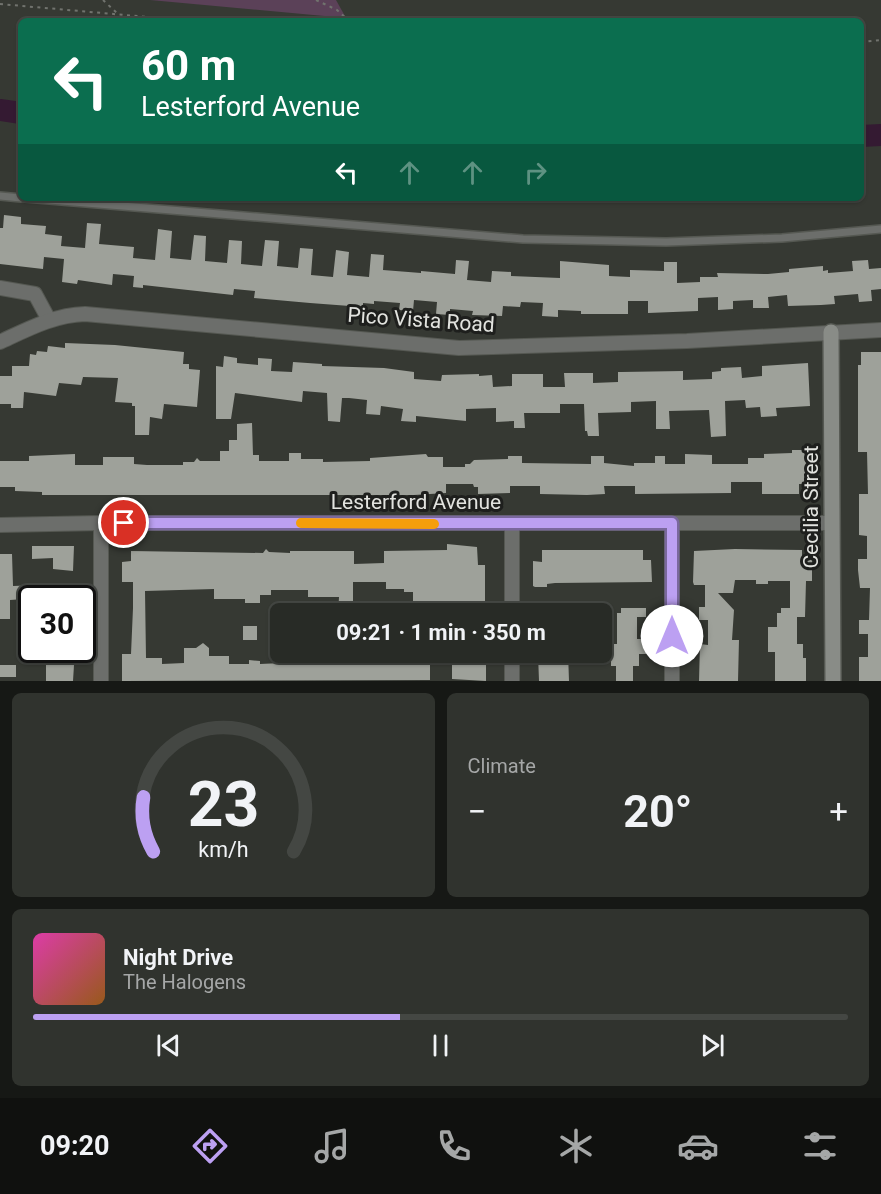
<!DOCTYPE html>
<meta charset="utf-8">
<style>
:root{--surface:#282b26;--page:#30332e;--text:#f1f3f6;--muted:#a5a7a7;--line:#444743;--accent:#bca0f2}
body{margin:0;font-family:Roboto,sans-serif;background:var(--page);color:var(--text);height:100vh;display:flex;flex-direction:column;font-size:22px;white-space:nowrap}
*{box-sizing:border-box;margin:0}
p{font-size:20px;color:var(--muted)}
.icon{flex:none;width:33px;height:33px;fill:none;stroke:currentColor;stroke-width:2;stroke-linecap:round;stroke-linejoin:round}
.map{position:relative;height:681px;overflow:hidden}
.sheet{display:flex;flex-direction:column;gap:12px;padding:12px;background:#161815;flex:1}
.sheet>*{flex:none}
.banner{position:absolute;left:18px;top:18px;width:846px;height:183px;border-radius:9px;box-shadow:0 2px 4px #0004,0 0 0 2px var(--line);background:#0b6e4f;color:#fff;overflow:hidden}
.speed{position:absolute;left:18px;top:585px;display:flex;gap:12px;font-size:30px;font-weight:700;text-align:center}
.speed>*{display:grid;place-content:center;width:78px;height:78px;border-radius:50%;background:var(--surface);box-shadow:0 2px 4px #0004,0 0 0 2px var(--line);line-height:1}
.speed .limit{border:3px solid #111;border-radius:9px;background:#fff;color:#111}
.pin{position:absolute;display:grid;place-items:center;width:51px;height:51px;color:#fff;margin:-26px;border:3px solid #fff;border-radius:50%;box-shadow:0 2px 6px #0007}
.me{position:absolute;width:66px;margin:-33px;rotate:0deg;stroke-linejoin:round;filter:drop-shadow(0 0 4px #0008)}
.turn{display:flex;align-items:center;gap:21px;height:126px;padding:0 24px;font-size:27px}
.turn .icon{width:78px;height:78px;stroke-width:2.5}
.turn b{display:block;font-size:42px;line-height:51px}
.lanes{display:flex;align-items:center;height:57px;padding:0 24px;background:#0003;justify-content:center;gap:30px;direction:ltr}
.lanes .off{opacity:.35}
.big{font-size:45px;font-weight:700;line-height:1.1}
.sheet .tile{flex:1;display:flex;flex-direction:column;justify-content:center;gap:9px;min-width:0;padding:0 21px;border-radius:9px;background:var(--page)}
.sheet .dial{align-items:center;gap:0}
.dial svg{height:156px;overflow:visible;fill:none;stroke:var(--line);stroke-width:7;stroke-linecap:round;text-anchor:middle}
.dial text{fill:var(--text);stroke:none}
.song{display:flex;align-items:center;gap:18px}
.cover{width:72px;height:72px;border-radius:9px;background:linear-gradient(135deg,hsl(320 70% 55%),hsl(30 70% 35%))}
.played{height:6px;border-radius:3px;background:linear-gradient(90deg,var(--accent) 45%,var(--line) 45%)}
.keys{display:flex;justify-content:space-around;direction:ltr}
.heat{display:flex;justify-content:space-between;align-items:center;font-size:33px;direction:ltr}
.sheet .tiles{flex:1;display:grid;gap:12px;grid-template-columns:1fr 1fr}
.tile:last-child{grid-column:span 2}
.trip{position:absolute;left:270px;top:603px;width:342px;height:60px;border-radius:9px;background:var(--surface);box-shadow:0 2px 4px #0004,0 0 0 2px var(--line);font-weight:700;line-height:60px;text-align:center}
.tab-bar{display:flex;height:96px;justify-content:space-around;align-items:center;background:#10110f;color:var(--muted)}
.tab-bar .icon{width:42px;height:42px}
.tab-bar .current{color:var(--accent)}
.tab-bar b{font-size:27px;color:var(--text)}
.map>svg:first-child{display:block}
.green{fill:#5b4158}
.lines{fill:none;stroke-linecap:round;stroke-linejoin:round}
.river{stroke:#341a32;stroke-width:22}
.building{fill:#9ea19a}
.lane-casing{stroke:#555852;stroke-width:10}
.street-casing{stroke:#555852;stroke-width:16}
.secondary-casing{stroke:#555852;stroke-width:18}
.path{stroke:#71736e;stroke-width:2;stroke-dasharray:3 4.5;stroke-linecap:butt}
.lane{stroke:#6c6e6b;stroke-width:7}
.street{stroke:#6c6e6b;stroke-width:14}
.secondary{stroke:#898c87;stroke-width:15}
.route-casing{stroke:#7a689d;stroke-width:15}
.route{stroke:#bca0f2;stroke-width:10}
.slow{stroke:#f59e0b;stroke-width:10}
.labels{text-anchor:middle;dominant-baseline:central;stroke-width:6;stroke-linejoin:round;paint-order:stroke}
.street-label{font-size:21px;fill:#e2e3df;stroke:#1e1f1d}
</style>
<div class="map">
<svg width="881" height="681" viewBox="0 0 881 681">
<rect width="100%" height="100%" fill="#363933"/>
<path class="green" d="M 150,0 L 336,0 L 346,18 Z"/>
<g class="lines">
<g class="river">
<path d="M 0,110 L 21,113"/>
<path d="M 861,136 L 881,135"/>
</g>
</g>
<g class="building">
<path d="M 4,215 L 21,217 L 21,224 L 46,226 L 45,234 L 62,236 L 61,246 L 85,248 L 87,223 L 101,224 L 99,244 L 134,247 L 133,258 L 155,260 L 158,229 L 172,231 L 170,258 L 191,260 L 194,235 L 206,236 L 205,261 L 227,263 L 229,240 L 242,241 L 241,264 L 262,266 L 265,240 L 279,241 L 277,266 L 298,268 L 300,248 L 313,249 L 311,275 L 333,277 L 336,250 L 349,252 L 347,275 L 369,277 L 371,254 L 384,255 L 383,270 L 421,273 L 421,271 L 455,274 L 456,260 L 469,261 L 467,280 L 491,282 L 492,271 L 511,272 L 511,276 L 560,278 L 560,261 L 609,265 L 609,276 L 630,277 L 630,270 L 664,271 L 664,262 L 677,262 L 677,283 L 700,282 L 700,277 L 718,277 L 717,273 L 768,274 L 789,272 L 789,269 L 823,266 L 823,271 L 828,270 L 828,273 L 853,271 L 852,261 L 868,260 L 869,269 L 881,268 L 881,289 L 871,290 L 872,301 L 859,302 L 858,294 L 834,296 L 835,304 L 821,305 L 788,306 L 787,295 L 768,297 L 769,308 L 753,308 L 753,300 L 733,301 L 733,309 L 718,310 L 718,297 L 698,298 L 698,311 L 648,313 L 648,301 L 628,301 L 628,314 L 581,314 L 581,311 L 558,310 L 558,317 L 542,316 L 543,303 L 521,302 L 520,307 L 503,306 L 502,316 L 472,315 L 473,311 L 450,309 L 450,315 L 436,314 L 437,302 L 414,300 L 413,311 L 399,310 L 400,303 L 374,301 L 374,304 L 363,303 L 363,307 L 310,303 L 254,298 L 255,291 L 234,289 L 233,295 L 143,285 L 143,288 L 133,287 L 134,276 L 113,274 L 112,285 L 78,280 L 77,284 L 62,282 L 64,259 L 44,257 L 43,269 L 0,264 L 0,228 L 3,228 Z"/>
<path d="M 65,343 L 115,345 L 184,352 L 183,364 L 189,364 L 189,369 L 200,370 L 197,407 L 164,404 L 162,419 L 150,417 L 149,435 L 135,435 L 135,406 L 132,406 L 132,403 L 115,402 L 118,378 L 83,377 L 81,385 L 59,383 L 56,396 L 24,392 L 23,408 L 11,408 L 11,404 L 0,404 L 0,376 L 12,376 L 12,366 L 29,366 L 30,354 L 36,355 L 37,351 L 47,352 L 48,346 L 65,348 Z"/>
<path d="M 861,352 L 881,352 L 881,681 L 859,681 L 859,657 L 868,657 L 868,634 L 859,634 L 859,620 L 869,620 L 870,588 L 860,588 L 858,570 L 858,559 L 867,559 L 867,536 L 859,535 L 859,494 L 868,494 L 867,452 L 858,452 L 858,365 L 861,365 Z"/>
<path d="M 224,356 L 237,358 L 237,363 L 258,365 L 258,358 L 272,359 L 271,371 L 292,372 L 293,362 L 322,364 L 322,366 L 384,368 L 414,372 L 414,379 L 441,381 L 442,375 L 479,374 L 479,376 L 492,375 L 493,387 L 512,386 L 512,374 L 543,374 L 543,387 L 565,387 L 564,373 L 593,373 L 593,383 L 618,382 L 618,372 L 621,372 L 683,371 L 683,380 L 712,379 L 712,372 L 721,371 L 721,368 L 741,367 L 742,378 L 762,376 L 762,366 L 808,363 L 810,406 L 776,408 L 777,416 L 761,417 L 760,407 L 746,408 L 745,400 L 725,401 L 726,436 L 711,437 L 709,410 L 669,411 L 670,429 L 656,429 L 656,401 L 631,402 L 631,412 L 598,413 L 599,436 L 588,436 L 587,431 L 585,431 L 584,404 L 560,404 L 560,413 L 524,413 L 525,428 L 514,428 L 514,421 L 496,422 L 496,408 L 466,409 L 466,421 L 416,416 L 416,422 L 401,421 L 403,409 L 381,406 L 380,415 L 366,414 L 367,400 L 349,398 L 342,398 L 340,422 L 328,421 L 327,393 L 303,391 L 302,402 L 235,393 L 231,419 L 216,419 L 216,366 L 223,367 Z"/>
<path d="M 252,423 L 253,455 L 259,455 L 259,461 L 289,461 L 289,453 L 301,453 L 301,459 L 323,459 L 323,462 L 370,461 L 370,458 L 426,454 L 428,457 L 443,457 L 443,467 L 465,467 L 465,464 L 470,464 L 474,460 L 508,459 L 508,456 L 522,456 L 522,463 L 591,464 L 591,456 L 604,456 L 604,463 L 634,466 L 634,463 L 655,463 L 655,456 L 665,456 L 665,464 L 685,464 L 685,454 L 712,455 L 712,464 L 748,464 L 748,458 L 764,458 L 764,454 L 792,453 L 792,450 L 807,450 L 807,459 L 812,459 L 812,484 L 799,484 L 799,494 L 762,494 L 762,482 L 731,482 L 731,493 L 635,494 L 635,486 L 604,486 L 605,494 L 587,495 L 540,494 L 540,486 L 510,486 L 510,493 L 478,494 L 478,487 L 474,487 L 473,484 L 446,484 L 446,493 L 414,495 L 42,495 L 42,492 L 15,491 L 15,487 L 0,487 L 0,461 L 29,461 L 29,456 L 75,454 L 75,465 L 103,465 L 103,457 L 134,457 L 134,464 L 147,465 L 183,465 L 183,462 L 194,462 L 197,458 L 200,461 L 220,461 L 220,451 L 229,451 L 229,440 L 237,440 L 237,424 Z"/>
<path d="M 447,544 L 477,547 L 478,565 L 485,565 L 485,602 L 474,602 L 474,614 L 413,614 L 413,592 L 404,592 L 404,589 L 386,589 L 386,582 L 353,582 L 353,614 L 338,614 L 339,597 L 308,597 L 308,590 L 271,590 L 271,595 L 260,595 L 260,603 L 245,603 L 245,599 L 214,599 L 214,589 L 145,591 L 146,658 L 162,658 L 162,664 L 184,663 L 184,648 L 196,648 L 203,643 L 209,648 L 209,656 L 229,656 L 229,664 L 249,664 L 249,660 L 260,661 L 260,664 L 282,663 L 282,655 L 291,655 L 291,652 L 354,652 L 355,663 L 404,664 L 404,652 L 430,652 L 430,680 L 122,681 L 122,654 L 131,654 L 133,608 L 133,582 L 122,582 L 122,562 L 131,561 L 131,551 L 263,553 L 266,549 L 269,552 L 290,553 L 290,551 L 354,551 L 354,564 L 384,563 L 384,551 L 447,550 Z"/>
<path d="M 32,546 L 74,546 L 73,571 L 53,569 L 53,558 L 32,559 Z"/>
<path d="M 735,549 L 802,550 L 802,560 L 812,560 L 812,581 L 806,581 L 805,617 L 797,617 L 797,644 L 803,644 L 803,658 L 806,658 L 806,681 L 775,681 L 775,652 L 768,652 L 768,627 L 777,627 L 777,613 L 781,613 L 781,608 L 790,608 L 790,581 L 768,581 L 768,584 L 756,584 L 756,580 L 735,580 L 733,593 L 718,593 L 734,610 L 732,640 L 739,640 L 738,681 L 699,681 L 700,644 L 708,645 L 708,620 L 699,620 L 699,607 L 705,607 L 705,585 L 694,585 L 693,582 L 694,551 Z"/>
<path d="M 542,550 L 643,550 L 643,560 L 651,560 L 652,582 L 555,583 L 547,584 L 547,587 L 535,587 L 533,586 L 533,561 L 542,562 Z"/>
<path d="M 0,554 L 12,554 L 13,586 L 39,585 L 39,598 L 10,600 L 10,619 L 0,619 Z"/>
<path d="M 621,608 L 646,608 L 646,617 L 637,617 L 637,639 L 646,639 L 646,654 L 639,654 L 639,666 L 633,666 L 633,681 L 616,681 L 616,666 L 611,666 L 611,644 L 617,644 L 617,613 L 621,613 Z"/>
<rect x="243" y="626" width="14" height="14"/>
<path d="M 46,650 L 75,650 L 73,681 L 46,681 Z"/>
<path d="M 456,652 L 486,652 L 486,681 L 452,679 L 452,665 L 456,665 Z"/>
<path d="M 550,652 L 568,652 L 569,681 L 539,681 L 538,654 L 550,654 Z"/>
<rect x="0" y="665" width="16" height="12"/>
</g>
<g class="lines">
<g class="lane-casing">
<g id="lane">
<path d="M 0,196 L 21,198"/>
<path d="M 25,198 L 523,239 L 666,242 L 782,238 L 881,229"/>
</g>
</g>
<g class="street-casing">
<g id="street">
<path d="M 0,288 L 35,294 L 49,320"/>
<path d="M 0,342 C 28,329 54,315 85,314 L 459,348 L 687,341 L 881,330"/>
<path d="M 101,523 L 101,681"/>
<path d="M 672,523 L 672,681"/>
<path d="M 512,524 L 512,614"/>
<path d="M 0,525 L 101,523 L 832,523"/>
<path d="M 512,652 L 512,681"/>
</g>
</g>
<g class="secondary-casing">
<path id="secondary" d="M 831,332 L 833,681"/>
</g>
<g class="path">
<path d="M 103,0 L 118,14"/>
<path d="M 316,0 L 337,10 L 349,21"/>
<path d="M 0,4 L 193,21"/>
<path d="M 861,42 L 881,40"/>
</g>
<use href="#lane" class="lane"/>
<use href="#street" class="street"/>
<use href="#secondary" class="secondary"/>
</g>
<g class="lines">
<g class="route-casing">
<path id="route" d="M 124,523 L 672,523 L 672,636"/>
</g>
<use href="#route" class="route"/>
<path class="slow" d="M 301,523 L 434,524"/>
</g>
<g class="labels">
<g class="street-label">
<text transform="translate(421 320) rotate(4)">Pico Vista Road</text>
<text x="416" y="502">Lesterford Avenue</text>
<text transform="translate(811 507) rotate(-90)">Cecilia Street</text>
</g>
</g>
</svg>
<div class="speed"><div class="limit">30</div></div>
<div class="pin" style="left:124px;top:523px;background:#d93025"><svg class="icon" aria-label="arrive" viewBox="0 0 24 24"><path d="M6 21V4h12l-3 4 3 4H6"/></svg></div>
<svg class="me" style="left:672px;top:636px" viewBox="-20 -20 40 40"><circle r="19" fill="#fff"/><path d="M0-13L10 11 0 6-10 11z" fill="#bca0f2"/></svg>
<div class="trip">09:21 · 1 min · 350 m</div>
<div class="banner">
<div class="turn"><svg class="icon" aria-label="left" viewBox="0 0 24 24"><path d="M17 20v-9H6M10 6l-5 5 5 5"/></svg><div><b>60 m</b>Lesterford Avenue</div></div>
<div class="lanes"><svg class="icon" aria-label="left" viewBox="0 0 24 24"><path d="M17 20v-9H6M10 6l-5 5 5 5"/></svg><svg class="icon off" aria-label="ahead" viewBox="0 0 24 24"><path d="M12 20V5M6 11l6-6 6 6"/></svg><svg class="icon off" aria-label="ahead" viewBox="0 0 24 24"><path d="M12 20V5M6 11l6-6 6 6"/></svg><svg class="icon off" aria-label="right" viewBox="0 0 24 24"><path d="M7 20v-9h11M14 6l5 5-5 5"/></svg></div>
</div>
</div>
<section class="sheet">
<div class="tiles">
<div class="tile dial"><svg viewBox="0 0 100 80">
<path d="M14 69A42 42 0 1 1 86 69"/>
<path d="M14 69A42 42 0 0 1 9 41" stroke="#bca0f2"/>
<text x="50" y="56" font-size="32" font-weight="700">23</text>
<text x="50" y="72" font-size="11">km/h</text>
</svg></div>
<div class="tile"><p>Climate</p>
<div class="heat"><a>−</a><b class="big">20°</b><a>+</a></div>
</div>
<div class="tile">
<div class="song"><i class="cover"></i><div><b>Night Drive</b><p>The Halogens</p></div></div>
<div class="played"></div>
<div class="keys"><svg class="icon" aria-label="previous" viewBox="0 0 24 24"><path d="M18 5L8 12l10 7zM5 5v14"/></svg><svg class="icon" aria-label="pause" viewBox="0 0 24 24"><path d="M8 5v14M16 5v14"/></svg><svg class="icon" aria-label="next" viewBox="0 0 24 24"><path d="M6 5l10 7-10 7zM19 5v14"/></svg></div>
</div>
</div>
</section>
<nav class="tab-bar">
<b>09:20</b>
<svg class="icon current" aria-label="directions" viewBox="0 0 24 24"><path d="M12 3l9 9-9 9-9-9zM9 14v-3h6M13 9l2 2-2 2"/></svg>
<svg class="icon" aria-label="music" viewBox="0 0 24 24"><path d="M9 18V5l10-2v13"/><circle cx="6" cy="18" r="3"/><circle cx="16" cy="16" r="3"/></svg>
<svg class="icon" aria-label="phone" viewBox="0 0 24 24"><path d="M5 4h4l2 5-3 2q2 4 5 5l2-3 5 2v4C11 20 4 13 5 4z"/></svg>
<svg class="icon" aria-label="climate" viewBox="0 0 24 24"><path d="M12 3v18M4 7l16 10M4 17L20 7"/></svg>
<svg class="icon" aria-label="car" viewBox="0 0 24 24"><path d="M5 17H2v-5l4-1 3-4h7l3 4 3 1v5h-3M9 17h6M6 11h13"/><circle cx="7" cy="17" r="2"/><circle cx="17" cy="17" r="2"/></svg>
<svg class="icon" aria-label="filters" viewBox="0 0 24 24"><path d="M4 7h16M4 17h16"/><circle cx="9" cy="7" r="2"/><circle cx="15" cy="17" r="2"/></svg>
</nav>
